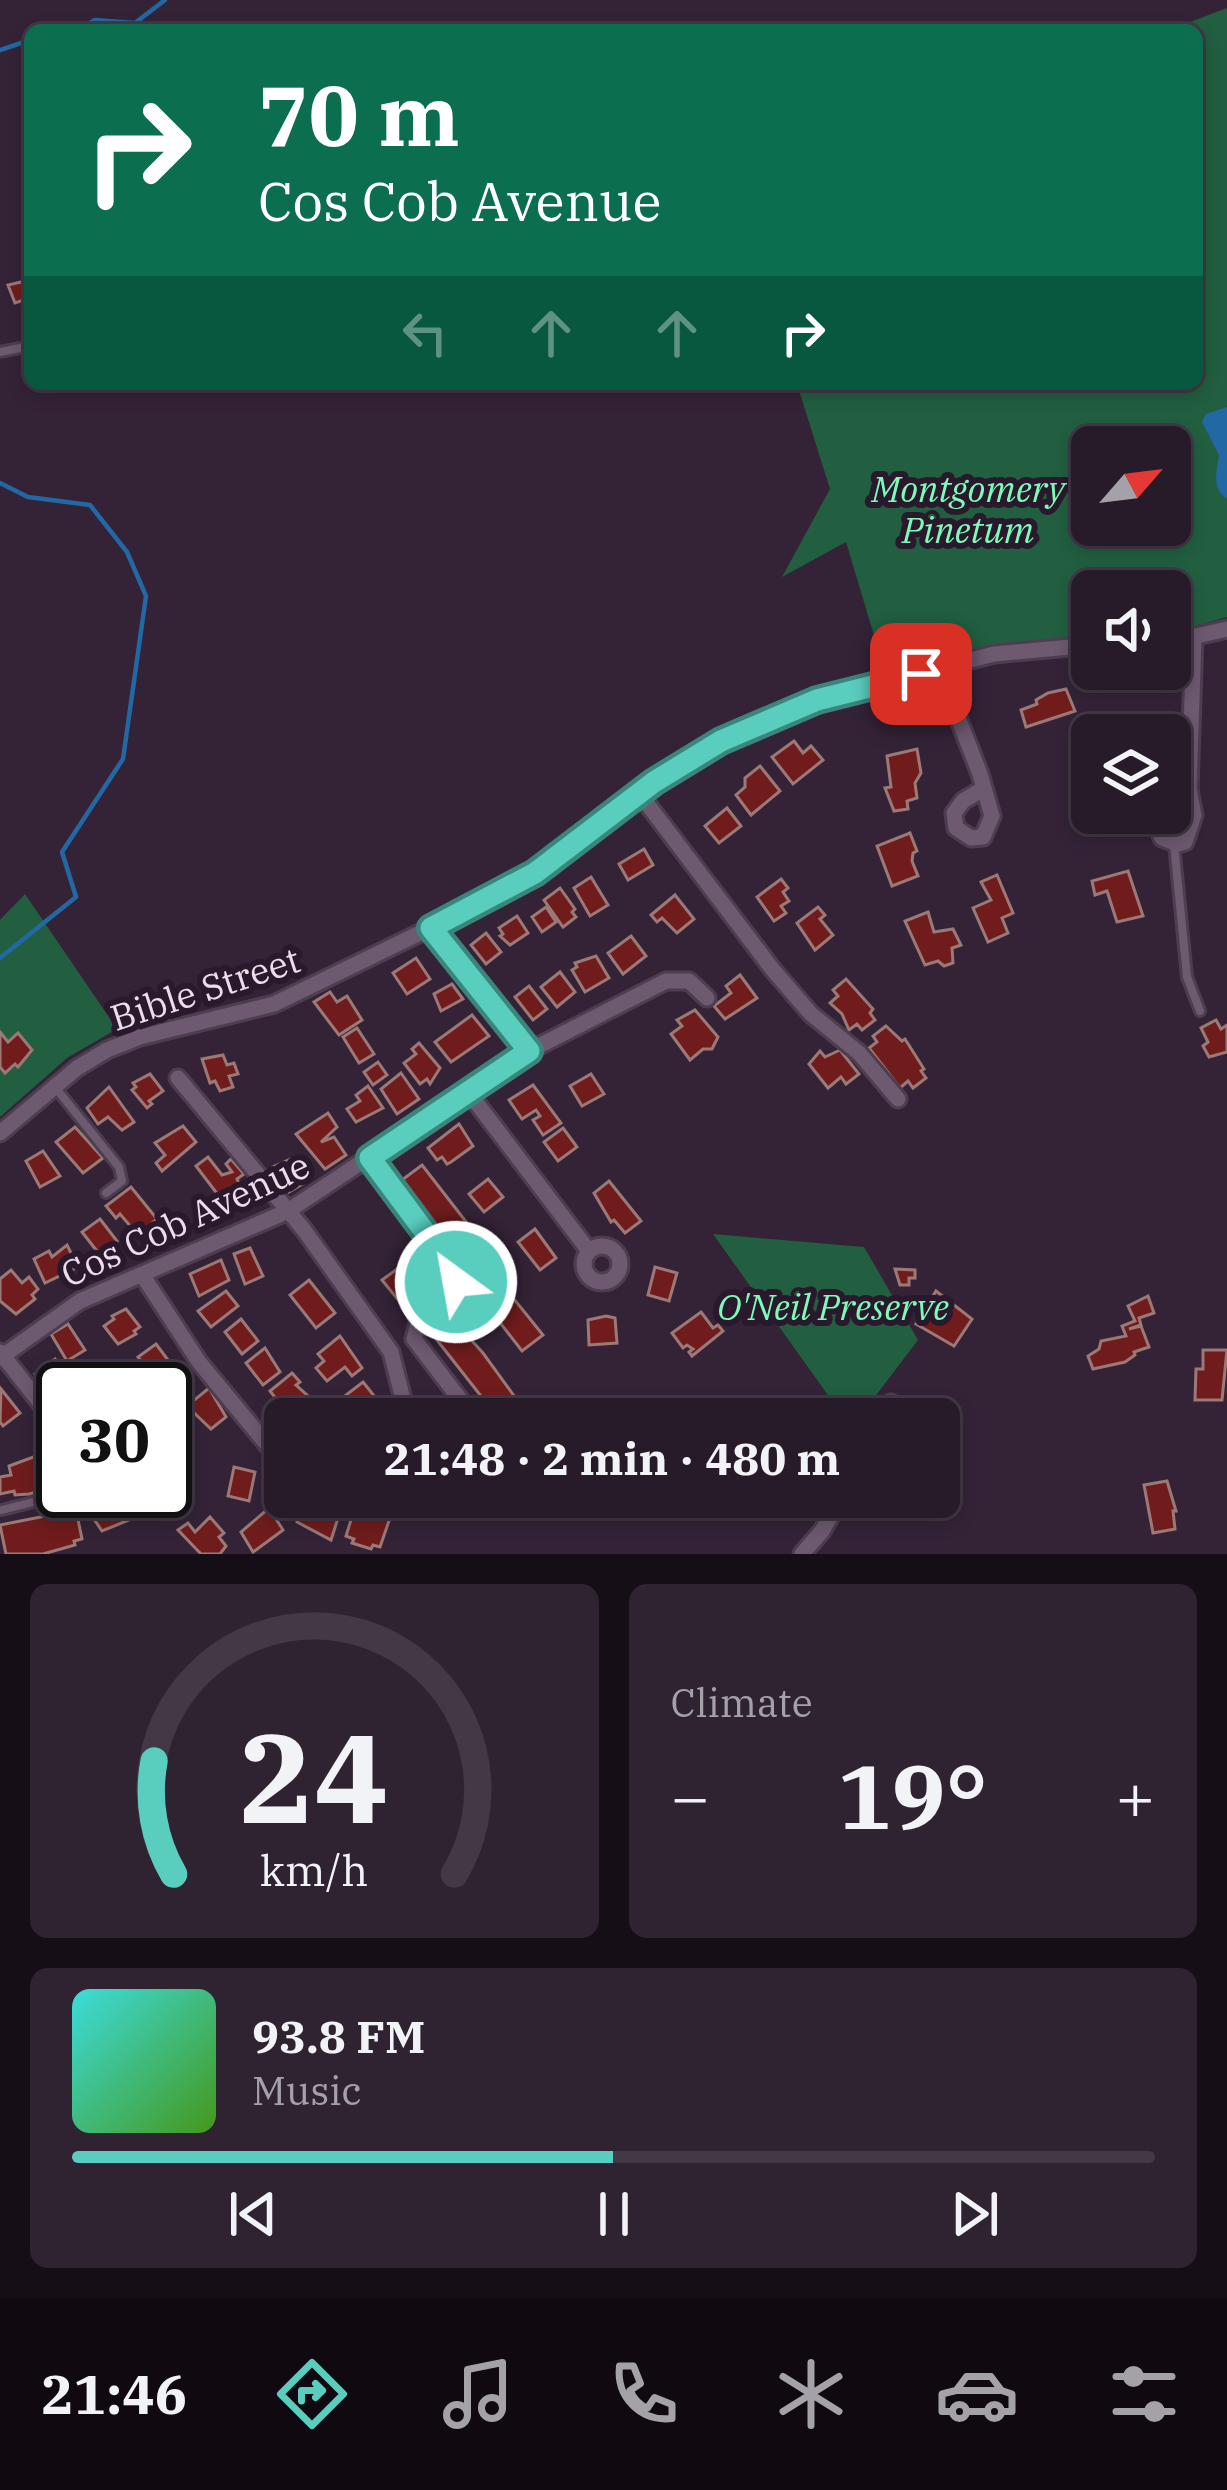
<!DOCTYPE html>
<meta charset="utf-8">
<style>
:root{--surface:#271a29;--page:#2f2331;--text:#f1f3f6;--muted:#a4a1a8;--line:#433846;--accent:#59cebf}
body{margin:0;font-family:"IBM Plex Serif",serif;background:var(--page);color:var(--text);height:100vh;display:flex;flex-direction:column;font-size:45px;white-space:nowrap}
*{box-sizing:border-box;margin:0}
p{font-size:39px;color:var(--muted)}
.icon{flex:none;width:66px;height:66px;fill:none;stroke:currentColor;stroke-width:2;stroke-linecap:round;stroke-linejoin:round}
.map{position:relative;height:1554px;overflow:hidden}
.sheet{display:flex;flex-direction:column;gap:30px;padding:30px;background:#150e17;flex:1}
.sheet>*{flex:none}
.hud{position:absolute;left:24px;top:24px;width:1179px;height:366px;border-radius:18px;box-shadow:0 6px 18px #0003,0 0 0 3px var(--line);background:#0b6e4f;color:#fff;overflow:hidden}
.needle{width:78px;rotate:62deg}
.controls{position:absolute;left:1071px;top:426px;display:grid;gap:24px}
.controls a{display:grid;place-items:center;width:120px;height:120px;border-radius:18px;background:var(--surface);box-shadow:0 6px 18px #0003,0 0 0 3px var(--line);font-size:60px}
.speed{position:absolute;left:36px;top:1362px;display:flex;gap:24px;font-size:60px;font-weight:700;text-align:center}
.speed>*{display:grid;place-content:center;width:156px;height:156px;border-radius:50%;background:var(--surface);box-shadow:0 6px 18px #0003,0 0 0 3px var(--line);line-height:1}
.speed .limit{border:6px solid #111;border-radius:18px;background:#fff;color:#111}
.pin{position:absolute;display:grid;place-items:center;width:102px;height:102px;color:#fff;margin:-51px;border-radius:24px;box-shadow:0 6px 18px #0006}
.me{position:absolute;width:132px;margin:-66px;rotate:328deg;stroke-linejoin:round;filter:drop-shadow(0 0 9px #0008)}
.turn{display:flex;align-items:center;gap:42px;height:252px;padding:0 36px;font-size:54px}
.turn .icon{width:156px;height:156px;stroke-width:2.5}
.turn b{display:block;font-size:84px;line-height:102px}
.lanes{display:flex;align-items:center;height:114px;padding:0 36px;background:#0003;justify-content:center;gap:60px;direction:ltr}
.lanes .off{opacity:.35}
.big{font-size:90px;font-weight:700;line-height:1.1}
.sheet .widget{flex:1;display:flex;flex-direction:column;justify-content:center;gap:18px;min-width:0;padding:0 42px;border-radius:18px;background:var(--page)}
.sheet .dial{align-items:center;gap:0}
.dial svg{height:312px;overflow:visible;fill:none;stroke:var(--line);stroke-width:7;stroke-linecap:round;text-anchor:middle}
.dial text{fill:var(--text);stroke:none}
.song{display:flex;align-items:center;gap:36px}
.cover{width:144px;height:144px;border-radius:18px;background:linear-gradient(135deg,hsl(180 70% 55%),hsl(100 70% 35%))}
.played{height:12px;border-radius:6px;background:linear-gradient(90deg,var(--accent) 50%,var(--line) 50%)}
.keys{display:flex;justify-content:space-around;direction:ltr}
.heat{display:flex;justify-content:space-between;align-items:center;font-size:66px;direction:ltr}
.sheet .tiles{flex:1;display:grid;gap:30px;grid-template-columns:1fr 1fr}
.widget:last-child{grid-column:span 2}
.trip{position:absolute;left:264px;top:1398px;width:696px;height:120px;border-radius:18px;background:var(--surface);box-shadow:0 6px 18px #0003,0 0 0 3px var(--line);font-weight:700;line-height:120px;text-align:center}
.tabs{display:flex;height:192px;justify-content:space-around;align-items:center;background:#100a10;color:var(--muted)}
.tabs .icon{width:84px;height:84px}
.tabs .on{color:var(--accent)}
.tabs b{font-size:54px;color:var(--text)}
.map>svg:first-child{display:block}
.green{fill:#215f40;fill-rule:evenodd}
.water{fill:#2168a5}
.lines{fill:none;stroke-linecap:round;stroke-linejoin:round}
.stream{stroke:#2168a5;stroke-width:4.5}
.building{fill:#701c1c;stroke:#9b7976;stroke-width:3}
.service-casing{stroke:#4d3e4f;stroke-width:14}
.minor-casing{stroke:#4d3e4f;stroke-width:21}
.service{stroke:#6d5970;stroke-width:8}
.minor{stroke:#6d5970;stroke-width:15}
.route-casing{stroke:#3a867c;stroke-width:30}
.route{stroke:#59cebf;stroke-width:21}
.labels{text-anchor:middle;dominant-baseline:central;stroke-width:12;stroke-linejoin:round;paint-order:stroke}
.park-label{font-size:36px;font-style:italic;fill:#7dfcb8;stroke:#2a192d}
.street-label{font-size:36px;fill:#eadeeb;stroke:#2a192d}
</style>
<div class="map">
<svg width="1227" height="1554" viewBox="0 0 1227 1554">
<rect width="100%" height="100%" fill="#342337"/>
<g class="green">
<path d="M 1227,8 L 1227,617 L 1170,633 L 1170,591 L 1092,591 L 1092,639 L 888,682 L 846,542 L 782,577 L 830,489 L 797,384 L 1197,384 L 1197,30 L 1169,30 ZM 1092,447 L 1170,447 L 1170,525 L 1092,525 Z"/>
<path d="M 25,894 L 117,1029 L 67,1058 L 0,1117 L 0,920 Z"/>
<path d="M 713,1234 L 864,1247 L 918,1340 L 858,1419 L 845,1419 Z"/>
</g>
<path class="water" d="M 1227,407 L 1227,499 C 1211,488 1217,471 1219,455 L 1202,422 L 1206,414 Z"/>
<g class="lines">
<g class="stream">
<path d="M 78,30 L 95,20 L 135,23 L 165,0"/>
<path d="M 0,50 L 30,40"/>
<path d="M 0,483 L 28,497 L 90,505 L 127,552 L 146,596 L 123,759 L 62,852 L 76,897 L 0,958"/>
</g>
</g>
<g class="building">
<path d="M 30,280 L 30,298 L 15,303 L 8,285 Z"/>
<path d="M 1066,689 L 1075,711 L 1026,727 L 1021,710 L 1037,704 L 1036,700 L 1048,693 Z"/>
<path d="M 794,741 L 803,753 L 811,746 L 823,760 L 793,784 L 772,757 Z"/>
<path d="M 917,749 L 921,773 L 915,783 L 917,798 L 907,801 L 908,809 L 894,811 L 885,788 L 891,787 L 887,756 Z"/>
<path d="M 760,766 L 780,791 L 751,815 L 736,795 L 745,787 L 745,778 Z"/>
<path d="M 727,808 L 741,826 L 719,843 L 705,826 Z"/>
<path d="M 910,833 L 917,851 L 913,853 L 912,861 L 918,876 L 892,886 L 877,846 Z"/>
<path d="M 644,849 L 653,865 L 628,880 L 619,864 Z"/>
<path d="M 1128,871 L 1143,916 L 1117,922 L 1107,891 L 1095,895 L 1092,881 Z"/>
<path d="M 997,875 L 1013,913 L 1002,918 L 1008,933 L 988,942 L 973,908 L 991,900 L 981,882 Z"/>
<path d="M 591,877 L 608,905 L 590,916 L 574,888 Z"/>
<path d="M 781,879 L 788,888 L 783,892 L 789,901 L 781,906 L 786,913 L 774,921 L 757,897 Z"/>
<path d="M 560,888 L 575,909 L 572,912 L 576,917 L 563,927 L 544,900 Z"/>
<path d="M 675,895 L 694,919 L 677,933 L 662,918 L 657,922 L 651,915 Z"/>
<path d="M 546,907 L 556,922 L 542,932 L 532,917 Z"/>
<path d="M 818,907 L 825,915 L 820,919 L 833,935 L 815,950 L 797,923 Z"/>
<path d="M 928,912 L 934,932 L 953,929 L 961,945 L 952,948 L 953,963 L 944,966 L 938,961 L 925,965 L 905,921 Z"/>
<path d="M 517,916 L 528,933 L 510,945 L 500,936 L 503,934 L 499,928 Z"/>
<path d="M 486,933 L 501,952 L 486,964 L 471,945 Z"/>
<path d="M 631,936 L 646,956 L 623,974 L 608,953 Z"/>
<path d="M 596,956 L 609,978 L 585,992 L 572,970 L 577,967 L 575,963 Z"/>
<path d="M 416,958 L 430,979 L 407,994 L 393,973 Z"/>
<path d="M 560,972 L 575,992 L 557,1007 L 541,987 Z"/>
<path d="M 740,975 L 757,998 L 725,1019 L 714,1006 L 731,993 L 726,986 Z"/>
<path d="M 846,979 L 873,1009 L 870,1013 L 875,1020 L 862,1030 L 857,1024 L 849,1030 L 842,1014 L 830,1003 L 838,996 L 833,990 Z"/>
<path d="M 452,984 L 463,999 L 441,1011 L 434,994 Z"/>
<path d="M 529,986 L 547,1009 L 533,1020 L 515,997 Z"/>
<path d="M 330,992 L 337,1002 L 347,996 L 362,1020 L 339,1035 L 314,1002 Z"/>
<path d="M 695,1010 L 718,1037 L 712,1049 L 703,1049 L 690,1060 L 671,1034 L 682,1026 L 677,1020 Z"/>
<path d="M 472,1015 L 489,1036 L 451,1062 L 435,1042 Z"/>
<path d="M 1216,1020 L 1221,1029 L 1227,1025 L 1227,1052 L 1209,1057 L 1203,1046 L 1208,1042 L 1201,1028 Z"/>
<path d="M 886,1026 L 902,1041 L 905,1039 L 924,1069 L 921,1071 L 926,1078 L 913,1088 L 908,1081 L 900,1088 L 869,1048 L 877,1042 L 873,1036 Z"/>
<path d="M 357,1028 L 374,1054 L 359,1063 L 343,1037 Z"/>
<path d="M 0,1032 L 8,1042 L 18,1033 L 32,1050 L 18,1067 L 15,1064 L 5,1073 L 0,1067 Z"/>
<path d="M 419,1043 L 440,1068 L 430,1084 L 427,1079 L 420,1084 L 404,1063 L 416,1054 L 412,1049 Z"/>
<path d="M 840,1050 L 859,1074 L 846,1084 L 841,1077 L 828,1088 L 809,1064 L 820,1051 L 825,1057 Z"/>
<path d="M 223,1055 L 227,1065 L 234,1063 L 238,1074 L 229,1076 L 233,1087 L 220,1091 L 215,1081 L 210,1083 L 202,1059 Z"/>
<path d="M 378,1062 L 387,1075 L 373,1085 L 364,1072 Z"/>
<path d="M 401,1073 L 419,1099 L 397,1114 L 381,1089 Z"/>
<path d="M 150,1074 L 163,1091 L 149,1101 L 152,1104 L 147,1108 L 132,1090 L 136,1087 L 133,1083 Z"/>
<path d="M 591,1074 L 604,1094 L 582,1106 L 570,1086 Z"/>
<path d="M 533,1085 L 561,1123 L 543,1135 L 533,1120 L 540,1116 L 536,1110 L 522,1119 L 509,1100 Z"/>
<path d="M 368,1086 L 383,1108 L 356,1122 L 347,1109 L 360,1101 L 356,1095 Z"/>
<path d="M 109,1087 L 134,1122 L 122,1130 L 108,1117 L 98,1124 L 87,1108 Z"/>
<path d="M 328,1113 L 337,1127 L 321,1142 L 334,1137 L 346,1155 L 325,1169 L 296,1134 Z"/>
<path d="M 459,1124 L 473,1146 L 451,1162 L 447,1164 L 442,1157 L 437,1160 L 428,1148 Z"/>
<path d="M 183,1126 L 196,1142 L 162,1171 L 156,1163 L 165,1155 L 155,1143 Z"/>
<path d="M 75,1127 L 103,1158 L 83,1173 L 56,1142 Z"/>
<path d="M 563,1128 L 577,1147 L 558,1161 L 544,1142 Z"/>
<path d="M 43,1151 L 60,1176 L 40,1187 L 26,1161 Z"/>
<path d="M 208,1157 L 222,1175 L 232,1172 L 226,1164 L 231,1159 L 244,1174 L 237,1179 L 245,1197 L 228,1208 L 196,1166 Z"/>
<path d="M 291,1159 L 306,1182 L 289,1192 L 273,1167 Z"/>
<path d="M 422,1165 L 488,1250 L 469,1265 L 422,1210 L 402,1180 Z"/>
<path d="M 488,1179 L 503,1197 L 484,1212 L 469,1194 Z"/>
<path d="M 609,1181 L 641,1221 L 625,1233 L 614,1220 L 611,1222 L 594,1193 Z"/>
<path d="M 131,1187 L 157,1219 L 138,1235 L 120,1214 L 116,1218 L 106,1206 Z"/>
<path d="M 100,1219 L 117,1241 L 100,1255 L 82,1232 Z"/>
<path d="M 535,1229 L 556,1258 L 540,1270 L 518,1242 Z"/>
<path d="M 67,1245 L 78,1267 L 45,1283 L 34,1259 L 49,1251 L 52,1257 Z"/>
<path d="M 250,1248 L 263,1276 L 245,1284 L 234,1254 Z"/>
<path d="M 415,1256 L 431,1276 L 399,1301 L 382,1280 Z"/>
<path d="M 221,1260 L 229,1280 L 199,1296 L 190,1274 Z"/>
<path d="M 655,1267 L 677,1273 L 669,1301 L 648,1295 Z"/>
<path d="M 895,1269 L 915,1270 L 915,1278 L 909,1278 L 909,1285 L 900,1285 Z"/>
<path d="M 11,1270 L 22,1283 L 29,1277 L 38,1289 L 32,1295 L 35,1299 L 16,1314 L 0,1301 L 0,1279 Z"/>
<path d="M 309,1280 L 335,1313 L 316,1328 L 290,1295 Z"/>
<path d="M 501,1283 L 543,1335 L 522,1351 L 481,1298 Z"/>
<path d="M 226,1291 L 238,1306 L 211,1327 L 198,1311 Z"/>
<path d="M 936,1291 L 972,1319 L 954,1346 L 916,1324 Z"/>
<path d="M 1148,1296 L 1154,1313 L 1139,1318 L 1141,1325 L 1129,1329 L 1141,1326 L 1149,1347 L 1134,1352 L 1135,1355 L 1125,1362 L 1093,1369 L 1088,1356 L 1099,1349 L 1101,1341 L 1126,1336 L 1122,1326 L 1135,1321 L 1128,1306 Z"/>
<path d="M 126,1309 L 140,1327 L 134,1331 L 136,1334 L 118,1344 L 104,1326 L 114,1319 L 112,1316 Z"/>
<path d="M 701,1312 L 713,1328 L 718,1325 L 723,1331 L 692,1356 L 689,1352 L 693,1349 L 687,1345 L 683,1348 L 672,1333 Z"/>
<path d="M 606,1316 L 615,1318 L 617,1343 L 589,1345 L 588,1320 Z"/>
<path d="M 241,1319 L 258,1341 L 242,1354 L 225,1332 Z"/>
<path d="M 453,1320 L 483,1353 L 525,1411 L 514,1419 L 499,1419 L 433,1335 Z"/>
<path d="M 68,1324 L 85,1350 L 67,1361 L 51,1334 Z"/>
<path d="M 340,1336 L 362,1368 L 352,1376 L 345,1367 L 327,1381 L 316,1368 L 324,1361 L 318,1354 Z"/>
<path d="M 156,1344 L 174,1368 L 158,1380 L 138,1357 Z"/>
<path d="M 265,1348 L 280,1372 L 263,1385 L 246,1363 Z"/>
<path d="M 1203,1350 L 1227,1350 L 1222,1400 L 1195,1400 L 1196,1369 L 1203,1369 Z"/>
<path d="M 55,1359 L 72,1380 L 52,1396 L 35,1374 Z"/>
<path d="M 91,1364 L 102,1378 L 85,1389 L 75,1377 Z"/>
<path d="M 111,1372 L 121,1385 L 100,1389 L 96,1384 Z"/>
<path d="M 292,1373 L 300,1382 L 296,1385 L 317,1404 L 299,1419 L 292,1419 L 270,1391 Z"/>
<path d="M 363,1382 L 383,1407 L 367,1419 L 361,1415 L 353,1419 L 344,1406 L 350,1401 L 346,1395 Z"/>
<path d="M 209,1388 L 226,1417 L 211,1429 L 187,1406 Z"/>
<path d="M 1,1389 L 20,1413 L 3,1426 L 0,1422 Z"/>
<path d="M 939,1437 L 944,1437 L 944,1443 L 953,1444 L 951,1471 L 939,1470 Z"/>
<path d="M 36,1456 L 40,1476 L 48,1474 L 51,1488 L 29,1494 L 15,1495 L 14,1491 L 0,1494 L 0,1477 L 11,1475 L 9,1466 Z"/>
<path d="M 234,1467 L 255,1472 L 249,1501 L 228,1496 Z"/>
<path d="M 1167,1481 L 1176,1511 L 1173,1511 L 1175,1529 L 1153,1533 L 1144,1485 Z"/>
<path d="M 102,1491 L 160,1491 L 162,1493 L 129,1520 L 102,1531 L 85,1506 Z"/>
<path d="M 301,1501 L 339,1515 L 331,1540 L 297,1522 Z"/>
<path d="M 355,1507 L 390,1518 L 380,1547 L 373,1545 L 371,1549 L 352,1543 L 354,1539 L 346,1536 Z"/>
<path d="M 269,1508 L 283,1530 L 253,1552 L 241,1532 Z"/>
<path d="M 76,1510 L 82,1539 L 74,1541 L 75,1545 L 43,1554 L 6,1554 L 0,1525 Z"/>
<path d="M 210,1517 L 224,1533 L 219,1537 L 226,1546 L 220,1554 L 201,1554 L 178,1530 L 188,1523 L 195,1532 Z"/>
</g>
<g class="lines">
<g class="service-casing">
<g id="service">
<path d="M 0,352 L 30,346"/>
<path d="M 1174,844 L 1187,977 L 1200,1011"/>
<path d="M 55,1087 L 119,1167 L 122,1181 L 106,1193"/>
<path d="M 2,1510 L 76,1491"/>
</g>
</g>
<g class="minor-casing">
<g id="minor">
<path d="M 1170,642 L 1227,629"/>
<path d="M 939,669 L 980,774 L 992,816 L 983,837 L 971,838 L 956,828 L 954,813 L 963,801 L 981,790"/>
<path d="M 639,793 L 773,970 L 811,1014 L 859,1053 L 898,1099"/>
<path d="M 1170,805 L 1189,790"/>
<path d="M 1160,813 L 1156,822 L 1162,838 L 1178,844 L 1185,842 L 1194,815 L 1189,790 L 1194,638"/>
<path d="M 431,928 L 529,1051"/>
<path d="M 178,1078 L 304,1230 L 391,1352 L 408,1419"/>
<path d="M 469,1093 L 589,1251"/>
<path d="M 0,1133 L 77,1068 L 107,1050 L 140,1037 L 274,1004 L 494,897 L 554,859 L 664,775 L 762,720 L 817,700 L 994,654 L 1092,645"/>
<path d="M 370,1158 L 457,1275 L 456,1282 L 422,1306 L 414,1339 L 475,1419"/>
<circle cx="602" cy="1264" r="18"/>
<path d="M 143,1276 L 199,1362 L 283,1464"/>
<path d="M 0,1352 L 63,1432"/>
<path d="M 0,1358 L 80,1301 L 288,1211 L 529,1051 L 666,981 L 689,981 L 707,998"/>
<path d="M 879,1419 L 891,1403"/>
<path d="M 802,1554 L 822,1531 L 842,1497"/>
</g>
</g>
<use href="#service" class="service"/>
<use href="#minor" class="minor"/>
</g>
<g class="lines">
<g class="route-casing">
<path id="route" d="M 456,1282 L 457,1275 L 370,1158 L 529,1051 L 431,928 L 535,873 L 654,782 L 721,741 L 817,700 L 921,674"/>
</g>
<use href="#route" class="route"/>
</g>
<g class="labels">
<g class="park-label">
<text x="968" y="488">Montgomery<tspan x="968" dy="41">Pinetum</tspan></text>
<text x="833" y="1306">O'Neil Preserve</text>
</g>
<g class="street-label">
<text transform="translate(205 988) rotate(-18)">Bible Street</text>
<text transform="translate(185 1219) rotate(-25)">Cos Cob Avenue</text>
</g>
</g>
</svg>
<div class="controls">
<a><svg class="needle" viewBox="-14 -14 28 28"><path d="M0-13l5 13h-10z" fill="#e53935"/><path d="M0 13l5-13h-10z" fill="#a4a1a8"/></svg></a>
<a><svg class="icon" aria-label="sound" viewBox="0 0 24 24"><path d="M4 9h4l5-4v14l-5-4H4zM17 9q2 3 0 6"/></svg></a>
<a><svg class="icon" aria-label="layers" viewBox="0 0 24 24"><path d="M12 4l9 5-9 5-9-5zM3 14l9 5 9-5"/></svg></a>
</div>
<div class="speed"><div class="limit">30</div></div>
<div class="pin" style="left:921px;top:674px;background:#d93025"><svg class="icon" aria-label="arrive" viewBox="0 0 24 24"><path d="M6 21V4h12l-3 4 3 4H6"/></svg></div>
<svg class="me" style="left:456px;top:1282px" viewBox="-20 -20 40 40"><circle r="17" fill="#59cebf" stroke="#fff" stroke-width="3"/><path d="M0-11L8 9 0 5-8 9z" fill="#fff"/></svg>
<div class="trip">21:48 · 2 min · 480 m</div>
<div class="hud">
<div class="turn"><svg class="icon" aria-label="right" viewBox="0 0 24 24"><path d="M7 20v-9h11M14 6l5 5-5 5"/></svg><div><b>70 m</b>Cos Cob Avenue</div></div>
<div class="lanes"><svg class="icon off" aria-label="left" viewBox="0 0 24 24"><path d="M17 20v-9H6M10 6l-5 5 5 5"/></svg><svg class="icon off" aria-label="ahead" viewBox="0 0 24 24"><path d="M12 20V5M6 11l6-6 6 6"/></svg><svg class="icon off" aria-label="ahead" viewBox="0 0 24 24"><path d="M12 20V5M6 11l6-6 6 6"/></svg><svg class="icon" aria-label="right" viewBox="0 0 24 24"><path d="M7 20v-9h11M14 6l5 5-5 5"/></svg></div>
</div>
</div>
<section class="sheet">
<div class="tiles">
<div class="widget dial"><svg viewBox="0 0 100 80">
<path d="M14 69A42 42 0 1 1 86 69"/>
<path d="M14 69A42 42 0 0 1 9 40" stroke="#59cebf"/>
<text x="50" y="56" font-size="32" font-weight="700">24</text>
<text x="50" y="72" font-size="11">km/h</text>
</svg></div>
<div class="widget"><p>Climate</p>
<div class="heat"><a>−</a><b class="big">19°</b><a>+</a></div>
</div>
<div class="widget">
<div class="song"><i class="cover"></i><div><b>93.8 FM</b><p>Music</p></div></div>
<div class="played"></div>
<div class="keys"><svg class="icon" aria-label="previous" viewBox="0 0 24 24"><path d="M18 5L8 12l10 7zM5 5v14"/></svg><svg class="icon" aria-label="pause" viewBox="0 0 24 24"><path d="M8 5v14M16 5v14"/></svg><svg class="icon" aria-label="next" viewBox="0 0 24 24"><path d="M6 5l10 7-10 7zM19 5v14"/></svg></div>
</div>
</div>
</section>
<nav class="tabs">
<b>21:46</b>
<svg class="icon on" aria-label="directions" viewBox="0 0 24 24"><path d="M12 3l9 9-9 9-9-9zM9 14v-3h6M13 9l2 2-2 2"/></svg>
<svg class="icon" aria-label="music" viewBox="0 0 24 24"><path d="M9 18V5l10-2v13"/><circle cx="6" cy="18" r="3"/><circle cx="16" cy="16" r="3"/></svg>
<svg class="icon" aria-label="phone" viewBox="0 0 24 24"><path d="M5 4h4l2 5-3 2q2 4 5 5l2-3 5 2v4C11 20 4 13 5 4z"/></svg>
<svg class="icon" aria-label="climate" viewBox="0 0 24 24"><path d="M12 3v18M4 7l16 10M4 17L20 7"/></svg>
<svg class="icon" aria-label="car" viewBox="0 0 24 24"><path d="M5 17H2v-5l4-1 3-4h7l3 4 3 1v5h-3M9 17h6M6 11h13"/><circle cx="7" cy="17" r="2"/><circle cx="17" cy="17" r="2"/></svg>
<svg class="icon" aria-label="filters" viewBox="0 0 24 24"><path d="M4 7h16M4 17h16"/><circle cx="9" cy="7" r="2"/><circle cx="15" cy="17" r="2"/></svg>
</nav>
